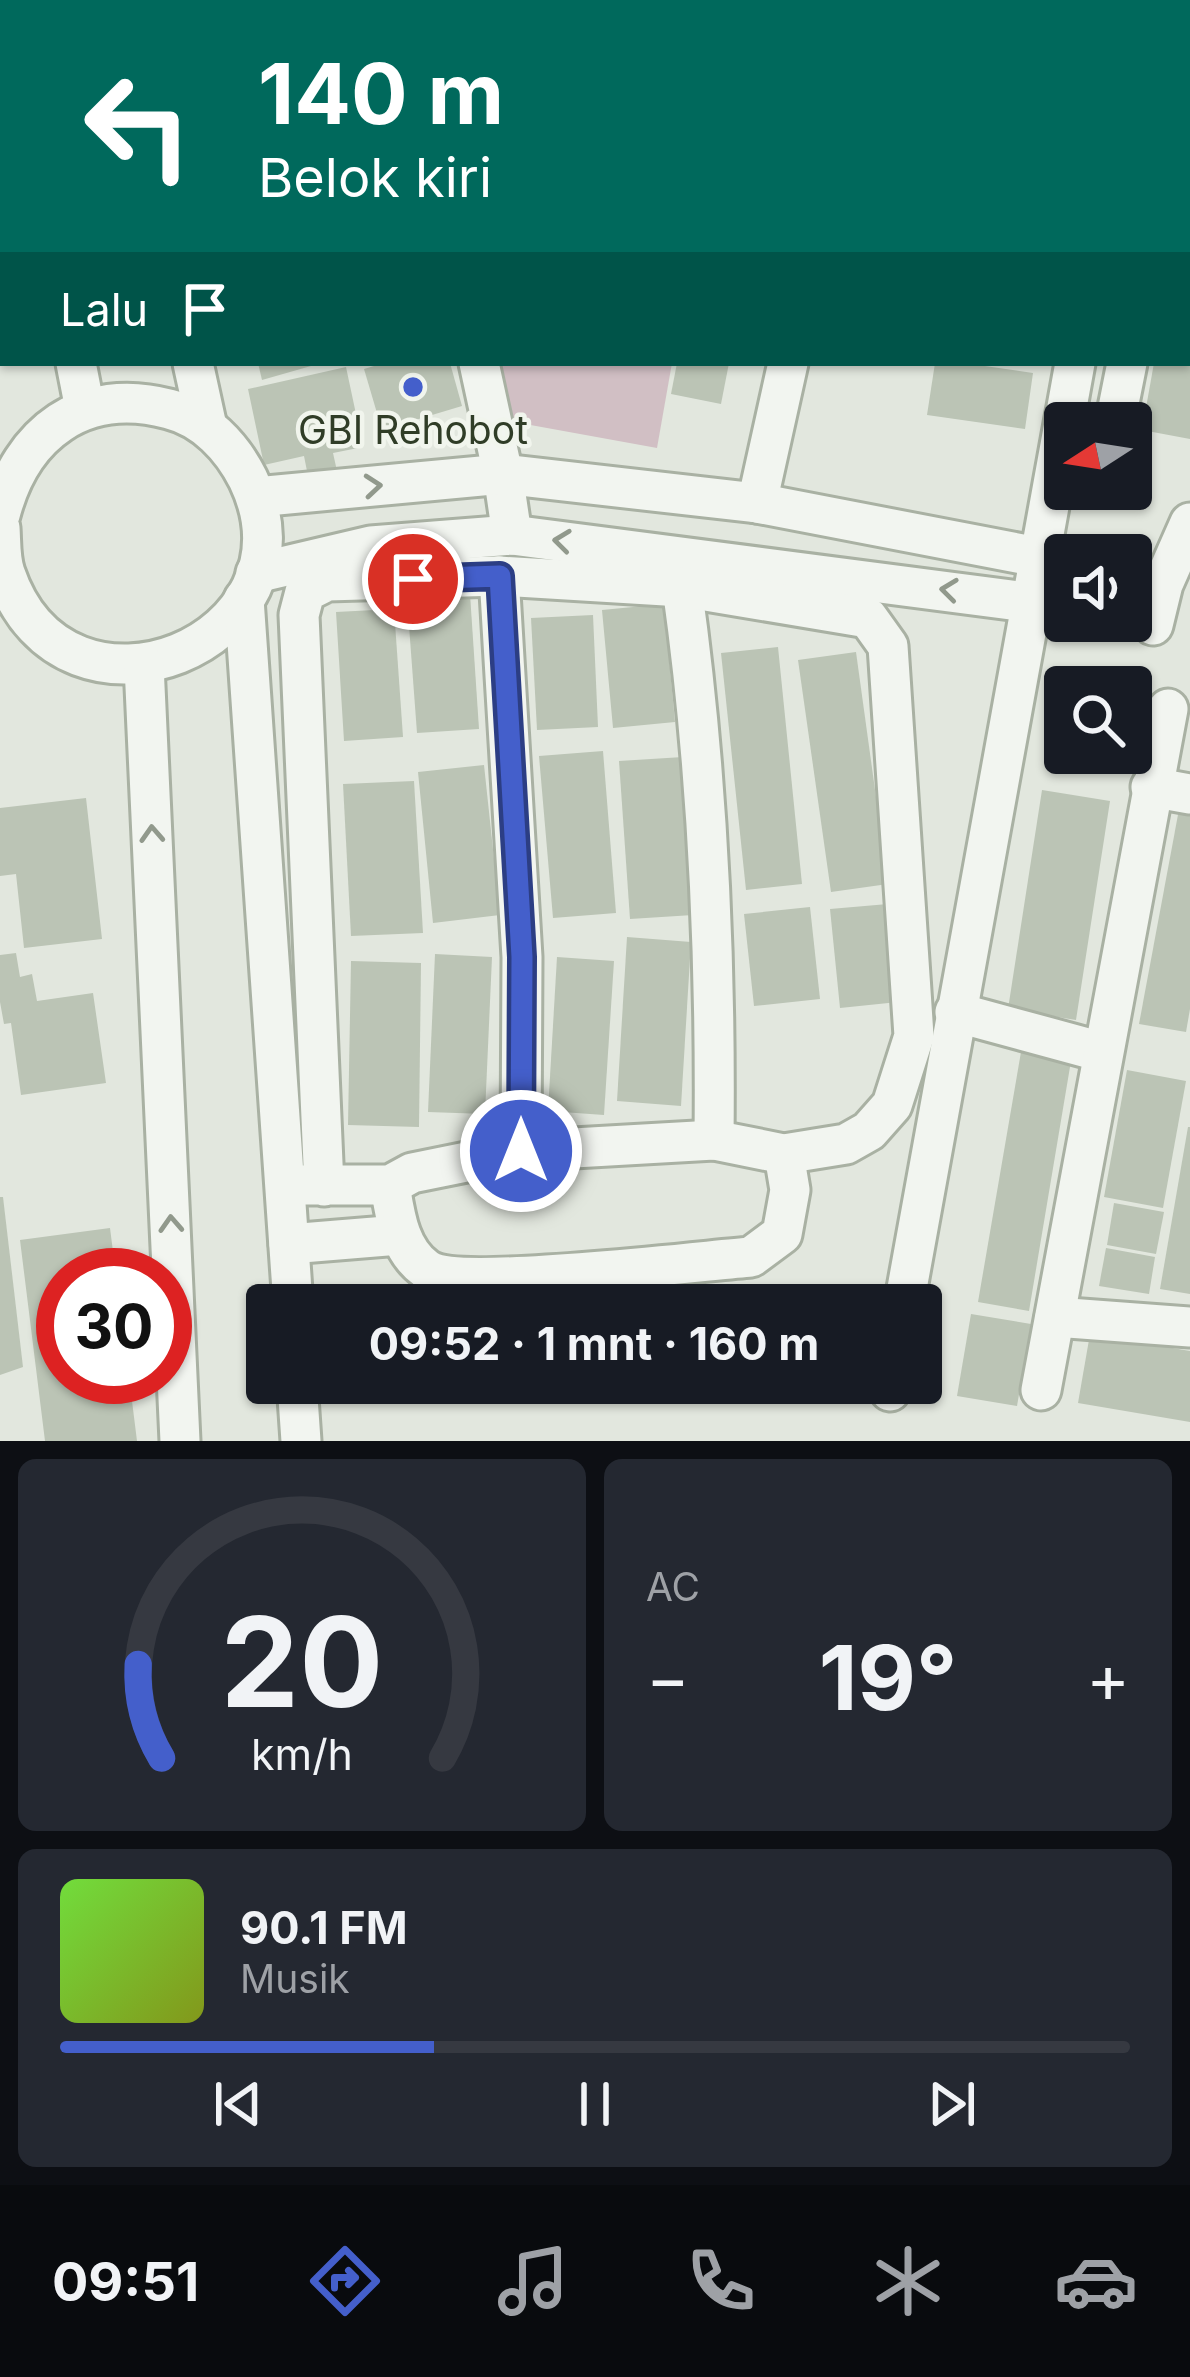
<!DOCTYPE html>
<html lang="id">
<meta charset="utf-8">
<style>
:root{--surface:#171b24;--page:#242831;--text:#f1f3f6;--muted:#9ea1a6;--line:#363941;--accent:#445fcb}
body{margin:0;font-family:Inter,sans-serif;background:var(--page);color:var(--text);height:100vh;display:flex;flex-direction:column;font-size:45px;white-space:nowrap}
*{box-sizing:border-box;margin:0}
p{font-size:39px;color:var(--muted)}
.icon{flex:none;width:66px;height:66px;fill:none;stroke:currentColor;stroke-width:2;stroke-linecap:round;stroke-linejoin:round}
.map{position:relative;height:1441px;overflow:hidden}
.drawer{display:flex;flex-direction:column;gap:18px;padding:18px;background:#0d0f14;flex:1}
.drawer>*{flex:none}
.banner{position:absolute;left:0px;top:0px;width:1191px;height:366px;box-shadow:0 3px 9px #0004;background:#00695c;color:#fff;overflow:hidden}
.needle{width:78px;rotate:258deg}
.tools{position:absolute;left:1044px;top:402px;display:grid;gap:24px}
.tools a{display:grid;place-items:center;width:108px;height:108px;border-radius:12px;background:var(--surface);box-shadow:0 3px 9px #0004;font-size:60px}
.speed{position:absolute;left:36px;top:1248px;display:flex;gap:24px;font-size:60px;font-weight:700;text-align:center}
.speed>*{display:grid;place-content:center;width:156px;height:156px;border-radius:50%;background:var(--surface);box-shadow:0 3px 9px #0004;line-height:1}
.speed .limit{border:18px solid #d22;background:#fff;color:#111}
.pin{position:absolute;display:grid;place-items:center;width:102px;height:102px;color:#fff;margin:-51px;border:6px solid #fff;border-radius:50%;box-shadow:0 3px 12px #0007}
.me{position:absolute;width:132px;margin:-66px;rotate:0deg;stroke-linejoin:round;filter:drop-shadow(0 0 9px #0008)}
.turn{display:flex;align-items:center;gap:42px;height:252px;padding:0 60px;font-size:54px}
.turn .icon{width:156px;height:156px;stroke-width:2.5}
.turn b{display:block;font-size:84px;line-height:102px}
.then{display:flex;align-items:center;height:114px;padding:0 60px;background:#0003;gap:24px;font-size:45px}
.big{font-size:90px;font-weight:700;line-height:1.1}
.drawer .widget{flex:1;display:flex;flex-direction:column;justify-content:center;gap:18px;min-width:0;padding:0 42px;border-radius:18px;background:var(--page)}
.drawer .dial{align-items:center;gap:0}
.dial svg{height:312px;overflow:visible;fill:none;stroke:var(--line);stroke-width:7;stroke-linecap:round;text-anchor:middle}
.dial text{fill:var(--text);stroke:none}
.song{display:flex;align-items:center;gap:36px}
.cover{width:144px;height:144px;border-radius:18px;background:linear-gradient(135deg,hsl(100 70% 55%),hsl(70 70% 35%))}
.played{height:12px;border-radius:6px;background:linear-gradient(90deg,var(--accent) 35%,var(--line) 35%)}
.keys{display:flex;justify-content:space-around;direction:ltr}
.heat{display:flex;justify-content:space-between;align-items:center;font-size:66px;direction:ltr}
.drawer .tiles{flex:1;display:grid;gap:18px;grid-template-columns:1fr 1fr}
.widget:last-child{grid-column:span 2}
.trip{position:absolute;left:246px;top:1284px;width:696px;height:120px;border-radius:12px;background:var(--surface);box-shadow:0 3px 9px #0004;font-weight:700;line-height:120px;text-align:center}
.menu{display:flex;height:192px;justify-content:space-around;align-items:center;background:#090b0e;color:var(--muted)}
.menu .icon{width:84px;height:84px}
.menu .on{color:var(--accent)}
.menu b{font-size:54px;color:var(--text)}
.map>svg:first-child{display:block}
.green{fill:#d1bfc4}
.building{fill:#bbc4b5}
.lines{fill:none;stroke-linecap:round;stroke-linejoin:round}
.minor-casing{stroke:#a9b1a3;stroke-width:45}
.minor{stroke:#f2f5f0;stroke-width:39}
.oneway{stroke:#91998c}
.route-casing{stroke:#2c3e84;stroke-width:30}
.route{stroke:#445fcb;stroke-width:21}
.poi-dot{fill:#445fcb;stroke:#f1f5ed;stroke-width:4.5}
.labels{text-anchor:middle;dominant-baseline:central;stroke-width:9;stroke-linejoin:round;paint-order:stroke}
.poi-label{font-size:39px;fill:#303d27;stroke:#f1f5ed}
</style>
<div class="map">
<svg width="1190" height="1441" viewBox="0 0 1190 1441">
<rect width="100%" height="100%" fill="#e2e7de"/>
<path class="green" d="M 500,363 L 672,363 L 657,448 L 514,422 Z"/>
<g class="building">
<path d="M 258,363 L 318,363 L 318,364 L 262,380 Z"/>
<path d="M 384,363 L 450,363 L 462,406 L 382,430 L 364,369 Z"/>
<path d="M 677,363 L 729,363 L 721,404 L 671,394 Z"/>
<path d="M 935,363 L 964,363 L 1033,373 L 1025,429 L 927,415 Z"/>
<path d="M 1154,363 L 1190,363 L 1190,439 L 1142,430 Z"/>
<path d="M 346,367 L 363,447 L 333,453 L 339,480 L 310,486 L 304,456 L 264,465 L 248,389 Z"/>
<path d="M 470,594 L 479,729 L 417,733 L 407,599 Z"/>
<path d="M 664,604 L 675,722 L 613,728 L 602,610 Z"/>
<path d="M 394,609 L 403,737 L 344,741 L 336,612 Z"/>
<path d="M 593,615 L 598,727 L 537,730 L 531,618 Z"/>
<path d="M 778,647 L 802,884 L 746,890 L 721,653 Z"/>
<path d="M 856,652 L 888,884 L 831,892 L 798,660 Z"/>
<path d="M 603,751 L 616,913 L 553,918 L 539,756 Z"/>
<path d="M 683,757 L 693,915 L 630,919 L 619,761 Z"/>
<path d="M 484,765 L 500,915 L 433,923 L 418,772 Z"/>
<path d="M 414,781 L 423,933 L 351,936 L 343,784 Z"/>
<path d="M 1042,790 L 1110,801 L 1076,1020 L 1008,1009 Z"/>
<path d="M 86,798 L 102,939 L 24,948 L 16,874 L 0,876 L 0,808 Z"/>
<path d="M 1180,804 L 1190,806 L 1190,1009 L 1186,1032 L 1139,1024 Z"/>
<path d="M 888,904 L 898,1002 L 840,1008 L 830,909 Z"/>
<path d="M 810,907 L 820,999 L 754,1006 L 744,914 Z"/>
<path d="M 627,937 L 691,942 L 681,1106 L 617,1101 Z"/>
<path d="M 16,953 L 20,977 L 32,974 L 37,1001 L 93,993 L 106,1083 L 21,1095 L 11,1023 L 4,1024 L 0,1002 L 0,955 Z"/>
<path d="M 435,954 L 492,957 L 485,1114 L 428,1112 Z"/>
<path d="M 557,957 L 614,961 L 604,1115 L 548,1111 Z"/>
<path d="M 351,961 L 421,963 L 419,1127 L 348,1125 Z"/>
<path d="M 1021,1052 L 1071,1061 L 1029,1311 L 978,1302 Z"/>
<path d="M 1127,1070 L 1186,1081 L 1163,1208 L 1104,1197 Z"/>
<path d="M 1188,1127 L 1190,1127 L 1190,1294 L 1160,1289 Z"/>
<path d="M 0,1197 L 3,1197 L 23,1367 L 0,1375 Z"/>
<path d="M 1114,1203 L 1164,1212 L 1156,1254 L 1107,1245 Z"/>
<path d="M 110,1228 L 116,1275 L 63,1275 L 63,1377 L 129,1377 L 137,1441 L 45,1441 L 20,1240 Z"/>
<path d="M 1106,1248 L 1155,1257 L 1149,1294 L 1099,1286 Z"/>
<path d="M 971,1314 L 1031,1324 L 1017,1406 L 957,1396 Z"/>
<path d="M 1090,1334 L 1190,1351 L 1190,1422 L 1078,1403 Z"/>
</g>
<g class="lines">
<g class="minor-casing">
<g id="minor">
<path d="M 23,0 L 23,3"/>
<path d="M 137,0 L 137,3"/>
<path d="M 398,0 L 399,3"/>
<path d="M 435,0 L 448,3"/>
<path d="M 864,3 L 865,0"/>
<path d="M 1139,3 L 1140,0"/>
<path d="M 1188,63 L 1190,53"/>
<path d="M 76,363 L 85,409"/>
<path d="M 193,363 L 207,427"/>
<path d="M 479,363 L 503,474 L 512,535"/>
<path d="M 1115,423 L 1127,363"/>
<path d="M 256,497 L 503,474 L 757,503 L 1064,562"/>
<path d="M 757,503 L 788,363"/>
<path d="M 0,515 C 21,433 83,386 169,409 C 205,418 232,447 248,479 C 326,642 65,750 5,573 C 0,559 1,542 0,528"/>
<path d="M 256,573 L 371,546 L 512,535 L 1065,607"/>
<path d="M 499,576 L 522,957 L 521,1151"/>
<path d="M 682,587 C 708,772 716,954 714,1140"/>
<path d="M 244,599 L 293,1305"/>
<path d="M 1153,625 L 1163,584 L 1190,523"/>
<path d="M 144,665 L 180,1441"/>
<path d="M 1151,787 L 1190,794"/>
<path d="M 955,1012 L 1102,1052"/>
<path d="M 286,1185 L 390,1185 L 412,1173 L 521,1151 L 714,1140 L 784,1154 L 846,1144 L 869,1131 L 892,1105 L 914,1036 L 888,646 L 868,618 L 682,587 L 499,576 L 327,581 L 305,592 L 299,615 L 324,1186"/>
<path d="M 390,1185 C 395,1215 399,1250 426,1269 C 457,1291 700,1261 751,1257 L 782,1234 L 790,1190 L 784,1154"/>
<path d="M 289,1244 L 399,1235"/>
<path d="M 904,1305 L 1075,363"/>
<path d="M 1055,1317 L 1190,1327"/>
<path d="M 297,1383 L 301,1441"/>
<path d="M 1041,1390 L 1168,709"/>
<path d="M 890,1391 L 891,1383"/>
</g>
</g>
<use href="#minor" class="minor"/>
</g>
<defs><path id="oneway-chevron" d="M-2-3.5L2.5 0L-2 3.5" fill="none" stroke-width="1.6" stroke-linecap="round" stroke-linejoin="round" transform="scale(3)"/></defs>
<g class="oneway">
<use href="#oneway-chevron" transform="translate(373 486) rotate(-5)"/>
<use href="#oneway-chevron" transform="translate(562 541) rotate(-173)"/>
<use href="#oneway-chevron" transform="translate(949 590) rotate(-173)"/>
<use href="#oneway-chevron" transform="translate(152 834) rotate(-93)"/>
<use href="#oneway-chevron" transform="translate(171 1224) rotate(-93)"/>
</g>
<g class="lines">
<g class="route-casing">
<path id="route" d="M 413,579 L 500,576 L 522,957 L 521,1151"/>
</g>
<use href="#route" class="route"/>
</g>
<circle class="poi-dot" cx="413" cy="387" r="12"/>
<g class="labels">
<g class="poi-label">
<text x="413" y="429">GBI Rehobot</text>
</g>
</g>
</svg>
<div class="tools">
<a><svg class="needle" viewBox="-14 -14 28 28"><path d="M0-13l5 13h-10z" fill="#e53935"/><path d="M0 13l5-13h-10z" fill="#9ea1a6"/></svg></a>
<a><svg class="icon" aria-label="sound" viewBox="0 0 24 24"><path d="M4 9h4l5-4v14l-5-4H4zM17 9q2 3 0 6"/></svg></a>
<a><svg class="icon" aria-label="search" viewBox="0 0 24 24"><circle cx="10" cy="10" r="6"/><path d="M15 15l6 6"/></svg></a>
</div>
<div class="speed"><div class="limit">30</div></div>
<div class="pin" style="left:413px;top:579px;background:#d93025"><svg class="icon" aria-label="arrive" viewBox="0 0 24 24"><path d="M6 21V4h12l-3 4 3 4H6"/></svg></div>
<svg class="me" style="left:521px;top:1151px" viewBox="-20 -20 40 40"><circle r="17" fill="#445fcb" stroke="#fff" stroke-width="3"/><path d="M0-11L8 9 0 5-8 9z" fill="#fff"/></svg>
<div class="trip">09:52 · 1 mnt · 160 m</div>
<div class="banner">
<div class="turn"><svg class="icon" aria-label="left" viewBox="0 0 24 24"><path d="M17 20v-9H6M10 6l-5 5 5 5"/></svg><div><b>140 m</b>Belok kiri</div></div>
<div class="then">Lalu<svg class="icon" aria-label="arrive" viewBox="0 0 24 24"><path d="M6 21V4h12l-3 4 3 4H6"/></svg></div>
</div>
</div>
<section class="drawer">
<div class="tiles">
<div class="widget dial"><svg viewBox="0 0 100 80">
<path d="M14 69A42 42 0 1 1 86 69"/>
<path d="M14 69A42 42 0 0 1 8 45" stroke="#445fcb"/>
<text x="50" y="56" font-size="32" font-weight="700">20</text>
<text x="50" y="72" font-size="11">km/h</text>
</svg></div>
<div class="widget"><p>AC</p>
<div class="heat"><a>−</a><b class="big">19°</b><a>+</a></div>
</div>
<div class="widget">
<div class="song"><i class="cover"></i><div><b>90.1 FM</b><p>Musik</p></div></div>
<div class="played"></div>
<div class="keys"><svg class="icon" aria-label="previous" viewBox="0 0 24 24"><path d="M18 5L8 12l10 7zM5 5v14"/></svg><svg class="icon" aria-label="pause" viewBox="0 0 24 24"><path d="M8 5v14M16 5v14"/></svg><svg class="icon" aria-label="next" viewBox="0 0 24 24"><path d="M6 5l10 7-10 7zM19 5v14"/></svg></div>
</div>
</div>
</section>
<nav class="menu">
<b>09:51</b>
<svg class="icon on" aria-label="directions" viewBox="0 0 24 24"><path d="M12 3l9 9-9 9-9-9zM9 14v-3h6M13 9l2 2-2 2"/></svg>
<svg class="icon" aria-label="music" viewBox="0 0 24 24"><path d="M9 18V5l10-2v13"/><circle cx="6" cy="18" r="3"/><circle cx="16" cy="16" r="3"/></svg>
<svg class="icon" aria-label="phone" viewBox="0 0 24 24"><path d="M5 4h4l2 5-3 2q2 4 5 5l2-3 5 2v4C11 20 4 13 5 4z"/></svg>
<svg class="icon" aria-label="climate" viewBox="0 0 24 24"><path d="M12 3v18M4 7l16 10M4 17L20 7"/></svg>
<svg class="icon" aria-label="car" viewBox="0 0 24 24"><path d="M5 17H2v-5l4-1 3-4h7l3 4 3 1v5h-3M9 17h6M6 11h13"/><circle cx="7" cy="17" r="2"/><circle cx="17" cy="17" r="2"/></svg>
</nav>
